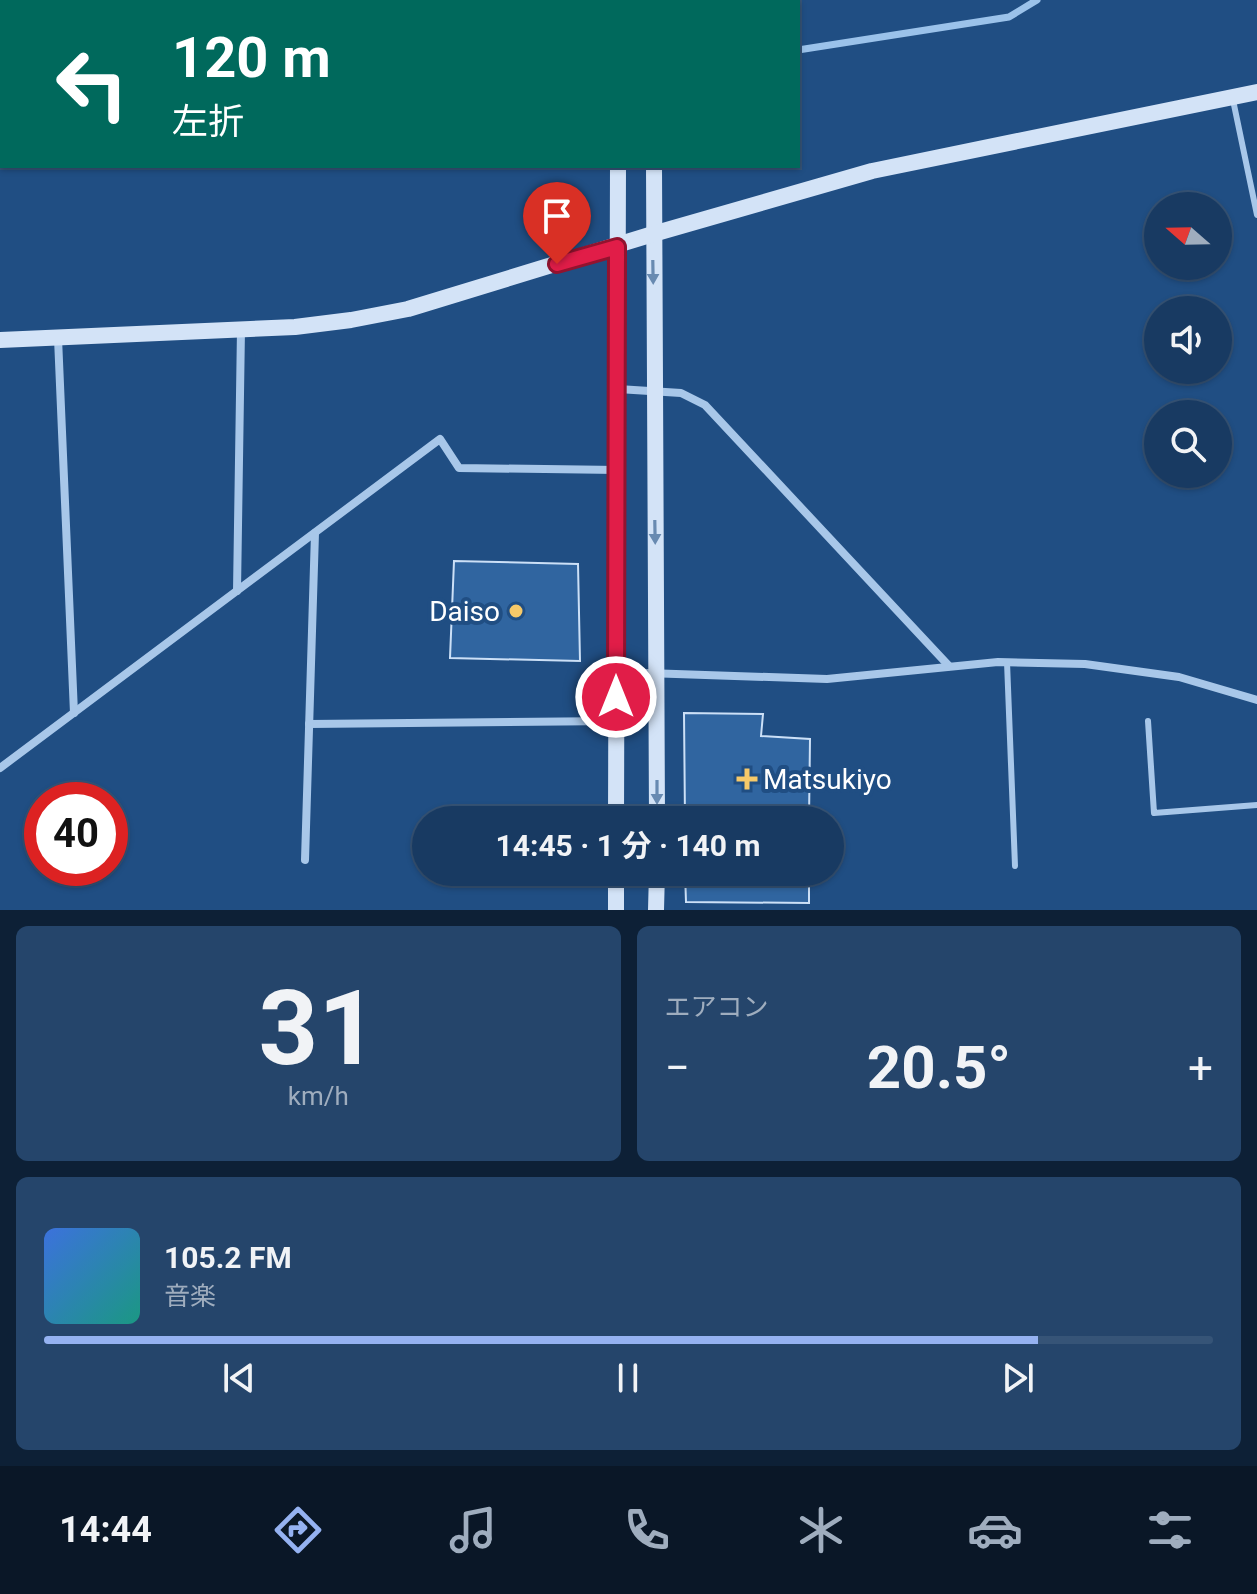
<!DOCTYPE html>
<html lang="ja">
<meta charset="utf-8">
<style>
:root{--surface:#183a62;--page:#25456b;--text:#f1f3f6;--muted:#9fadbe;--line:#365477;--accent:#95b2f1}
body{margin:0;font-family:Roboto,"Noto Sans JP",sans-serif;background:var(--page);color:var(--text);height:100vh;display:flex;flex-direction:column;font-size:30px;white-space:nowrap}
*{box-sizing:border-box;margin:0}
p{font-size:26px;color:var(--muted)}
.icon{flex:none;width:44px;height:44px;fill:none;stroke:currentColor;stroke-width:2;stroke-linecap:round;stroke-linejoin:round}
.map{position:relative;height:910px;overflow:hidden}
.details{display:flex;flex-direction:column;gap:16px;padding:16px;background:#0d2036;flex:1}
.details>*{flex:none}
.banner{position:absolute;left:0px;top:0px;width:800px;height:168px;box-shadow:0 2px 6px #0004,0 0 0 2px var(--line);background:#00695c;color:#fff;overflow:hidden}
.needle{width:52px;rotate:290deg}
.tools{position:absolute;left:1144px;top:192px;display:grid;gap:16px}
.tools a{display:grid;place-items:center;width:88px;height:88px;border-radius:50%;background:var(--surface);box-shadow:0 2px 6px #0004,0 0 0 2px var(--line);font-size:40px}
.speed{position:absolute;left:24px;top:782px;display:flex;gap:16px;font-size:40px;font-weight:700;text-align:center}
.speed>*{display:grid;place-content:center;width:104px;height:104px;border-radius:50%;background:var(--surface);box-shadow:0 2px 6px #0004,0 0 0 2px var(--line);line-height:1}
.speed .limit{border:12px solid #d22;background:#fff;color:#111}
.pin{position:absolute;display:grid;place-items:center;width:68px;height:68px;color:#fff;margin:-82px -34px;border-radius:50% 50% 50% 0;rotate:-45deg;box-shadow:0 0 8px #0007}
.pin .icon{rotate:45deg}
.me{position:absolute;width:88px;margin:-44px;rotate:0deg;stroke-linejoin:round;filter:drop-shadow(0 0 6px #0008)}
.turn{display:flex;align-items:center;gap:28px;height:168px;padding:0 40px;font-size:36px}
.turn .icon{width:104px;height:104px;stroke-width:2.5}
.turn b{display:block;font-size:56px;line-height:68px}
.big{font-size:60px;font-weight:700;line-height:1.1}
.details .card{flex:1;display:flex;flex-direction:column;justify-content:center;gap:12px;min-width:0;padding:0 28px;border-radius:12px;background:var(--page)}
.details .dial{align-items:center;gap:0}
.dial b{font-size:104px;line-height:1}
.song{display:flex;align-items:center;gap:24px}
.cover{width:96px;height:96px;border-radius:12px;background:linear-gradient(135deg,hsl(220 70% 55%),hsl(170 70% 35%))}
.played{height:8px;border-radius:4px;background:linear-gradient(90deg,var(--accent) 85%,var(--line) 85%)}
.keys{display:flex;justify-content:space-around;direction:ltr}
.heat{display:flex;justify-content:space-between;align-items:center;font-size:44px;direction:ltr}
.details .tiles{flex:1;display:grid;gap:16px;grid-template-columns:1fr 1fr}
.card:last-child{grid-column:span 2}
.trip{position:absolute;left:412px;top:806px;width:432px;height:80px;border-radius:40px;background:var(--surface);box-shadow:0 2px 6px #0004,0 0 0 2px var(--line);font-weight:700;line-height:80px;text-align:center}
.tab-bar{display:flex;height:128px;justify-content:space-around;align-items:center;background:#0a1727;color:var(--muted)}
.tab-bar .icon{width:56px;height:56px}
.tab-bar .current{color:var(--accent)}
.tab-bar b{font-size:36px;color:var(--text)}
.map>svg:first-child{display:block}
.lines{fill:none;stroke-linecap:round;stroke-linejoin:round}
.stream{stroke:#9bc2ea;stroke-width:7}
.building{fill:#3065a0;stroke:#cce0f7;stroke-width:2}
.lane{stroke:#a8c7e9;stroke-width:6}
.street{stroke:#a8c7e9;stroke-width:8}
.secondary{stroke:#d3e3f7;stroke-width:16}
.oneway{fill:#688ab1}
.route-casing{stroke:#92132f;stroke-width:20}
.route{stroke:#e11d48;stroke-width:14}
.poi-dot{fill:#f6c969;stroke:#204e83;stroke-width:3}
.labels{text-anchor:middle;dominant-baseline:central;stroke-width:8;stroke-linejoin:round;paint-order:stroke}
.poi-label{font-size:28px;fill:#fff;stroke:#204e83;text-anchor:end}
</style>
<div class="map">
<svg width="1257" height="910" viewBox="0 0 1257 910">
<rect width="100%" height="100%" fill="#204e83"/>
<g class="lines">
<path class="stream" d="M 798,50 L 1009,17 L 1037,0"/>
</g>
<g class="building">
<path d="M 454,561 L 578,564 L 580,661 L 450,658 Z"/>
<path d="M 684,713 L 763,714 L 761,736 L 810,739 L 809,820 L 685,820 Z"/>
<path d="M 685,872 L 809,872 L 809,903 L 686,902 Z"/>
</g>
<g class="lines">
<g class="lane">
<path d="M 1233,100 L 1257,215"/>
<path d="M 1007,662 L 1015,866"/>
<path d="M 1148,721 L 1154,813 L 1257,805"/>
</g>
<g class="street">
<path d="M 53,0 L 54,2"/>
<path d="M 0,166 L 2,166"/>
<path d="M 58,338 L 74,713"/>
<path d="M 618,389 L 681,393 L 705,405 L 949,666"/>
<path d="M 237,591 L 241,329"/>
<path d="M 617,672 L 827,679 L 998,662 L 1085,664 L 1179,677 L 1257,700"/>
<path d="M 309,724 L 616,721"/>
<path d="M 0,768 L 440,439 L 459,468 L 618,470"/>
<path d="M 305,860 L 315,533"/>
</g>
<g class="secondary">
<path d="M 537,0 L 538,2"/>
<path d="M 656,0 L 656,2"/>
<path d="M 620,2 L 620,0"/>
<path d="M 730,2 L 731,0"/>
<path d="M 654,166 L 657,820"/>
<path d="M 0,340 L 295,327 L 351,320 L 408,309 L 653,234 L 872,171 L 1257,92"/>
<path d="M 616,820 L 618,166"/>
<path d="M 616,872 L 616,910"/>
<path d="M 656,910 L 657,872"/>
</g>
</g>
<defs><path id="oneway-solid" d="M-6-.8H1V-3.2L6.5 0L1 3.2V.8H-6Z" transform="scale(2)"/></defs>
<g class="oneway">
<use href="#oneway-solid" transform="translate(653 272) rotate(89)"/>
<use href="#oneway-solid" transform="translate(655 532) rotate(89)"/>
<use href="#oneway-solid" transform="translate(657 792) rotate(90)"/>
</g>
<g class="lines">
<g class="route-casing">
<path id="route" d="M 557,264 L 617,247 L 616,697"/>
</g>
<use href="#route" class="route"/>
</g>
<g class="poi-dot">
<circle cx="516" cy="611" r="8"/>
<path d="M743 767h8v8h8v8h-8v8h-8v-8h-8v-8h8z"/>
</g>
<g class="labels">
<g class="poi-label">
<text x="500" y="611">Daiso</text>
<text x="763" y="779" text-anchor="start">Matsukiyo</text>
</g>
</g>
</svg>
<div class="tools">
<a><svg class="needle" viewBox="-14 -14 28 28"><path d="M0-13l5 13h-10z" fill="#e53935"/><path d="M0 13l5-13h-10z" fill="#9fadbe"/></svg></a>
<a><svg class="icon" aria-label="sound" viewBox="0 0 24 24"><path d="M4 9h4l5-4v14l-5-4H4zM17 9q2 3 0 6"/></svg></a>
<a><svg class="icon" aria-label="search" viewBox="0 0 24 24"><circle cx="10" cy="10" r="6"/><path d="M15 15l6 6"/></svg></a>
</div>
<div class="speed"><div class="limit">40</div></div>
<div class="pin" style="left:557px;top:264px;background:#d93025"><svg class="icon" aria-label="arrive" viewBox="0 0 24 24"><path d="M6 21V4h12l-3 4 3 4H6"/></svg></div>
<svg class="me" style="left:616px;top:697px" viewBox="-20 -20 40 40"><circle r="17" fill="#e11d48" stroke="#fff" stroke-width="3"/><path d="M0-11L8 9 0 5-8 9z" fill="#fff"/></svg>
<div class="trip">14:45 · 1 分 · 140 m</div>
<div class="banner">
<div class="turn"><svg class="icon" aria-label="left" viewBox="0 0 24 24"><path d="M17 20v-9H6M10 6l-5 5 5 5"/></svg><div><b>120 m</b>左折</div></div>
</div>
</div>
<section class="details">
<div class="tiles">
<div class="card dial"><b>31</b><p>km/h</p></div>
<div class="card"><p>エアコン</p>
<div class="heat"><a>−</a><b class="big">20.5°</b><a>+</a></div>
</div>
<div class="card">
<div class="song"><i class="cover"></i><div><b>105.2 FM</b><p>音楽</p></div></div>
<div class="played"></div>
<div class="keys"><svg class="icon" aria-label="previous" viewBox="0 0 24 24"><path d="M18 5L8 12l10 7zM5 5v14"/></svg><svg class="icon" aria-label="pause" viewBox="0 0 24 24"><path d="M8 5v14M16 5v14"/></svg><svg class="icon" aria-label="next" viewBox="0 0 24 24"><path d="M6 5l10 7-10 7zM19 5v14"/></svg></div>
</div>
</div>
</section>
<nav class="tab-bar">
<b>14:44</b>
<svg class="icon current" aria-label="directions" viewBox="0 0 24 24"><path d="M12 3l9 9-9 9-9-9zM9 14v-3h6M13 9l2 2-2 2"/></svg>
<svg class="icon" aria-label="music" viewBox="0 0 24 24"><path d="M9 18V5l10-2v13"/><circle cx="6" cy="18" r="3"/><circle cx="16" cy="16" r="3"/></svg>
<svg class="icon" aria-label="phone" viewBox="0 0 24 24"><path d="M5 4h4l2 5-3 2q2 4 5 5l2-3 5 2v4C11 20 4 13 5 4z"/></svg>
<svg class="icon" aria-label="climate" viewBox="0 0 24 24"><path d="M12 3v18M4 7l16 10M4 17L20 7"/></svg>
<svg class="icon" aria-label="car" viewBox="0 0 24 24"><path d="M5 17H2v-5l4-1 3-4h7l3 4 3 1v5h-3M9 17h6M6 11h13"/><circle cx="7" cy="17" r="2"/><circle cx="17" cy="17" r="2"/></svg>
<svg class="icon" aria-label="filters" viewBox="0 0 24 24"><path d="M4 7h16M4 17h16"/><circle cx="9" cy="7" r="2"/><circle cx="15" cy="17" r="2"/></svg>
</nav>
